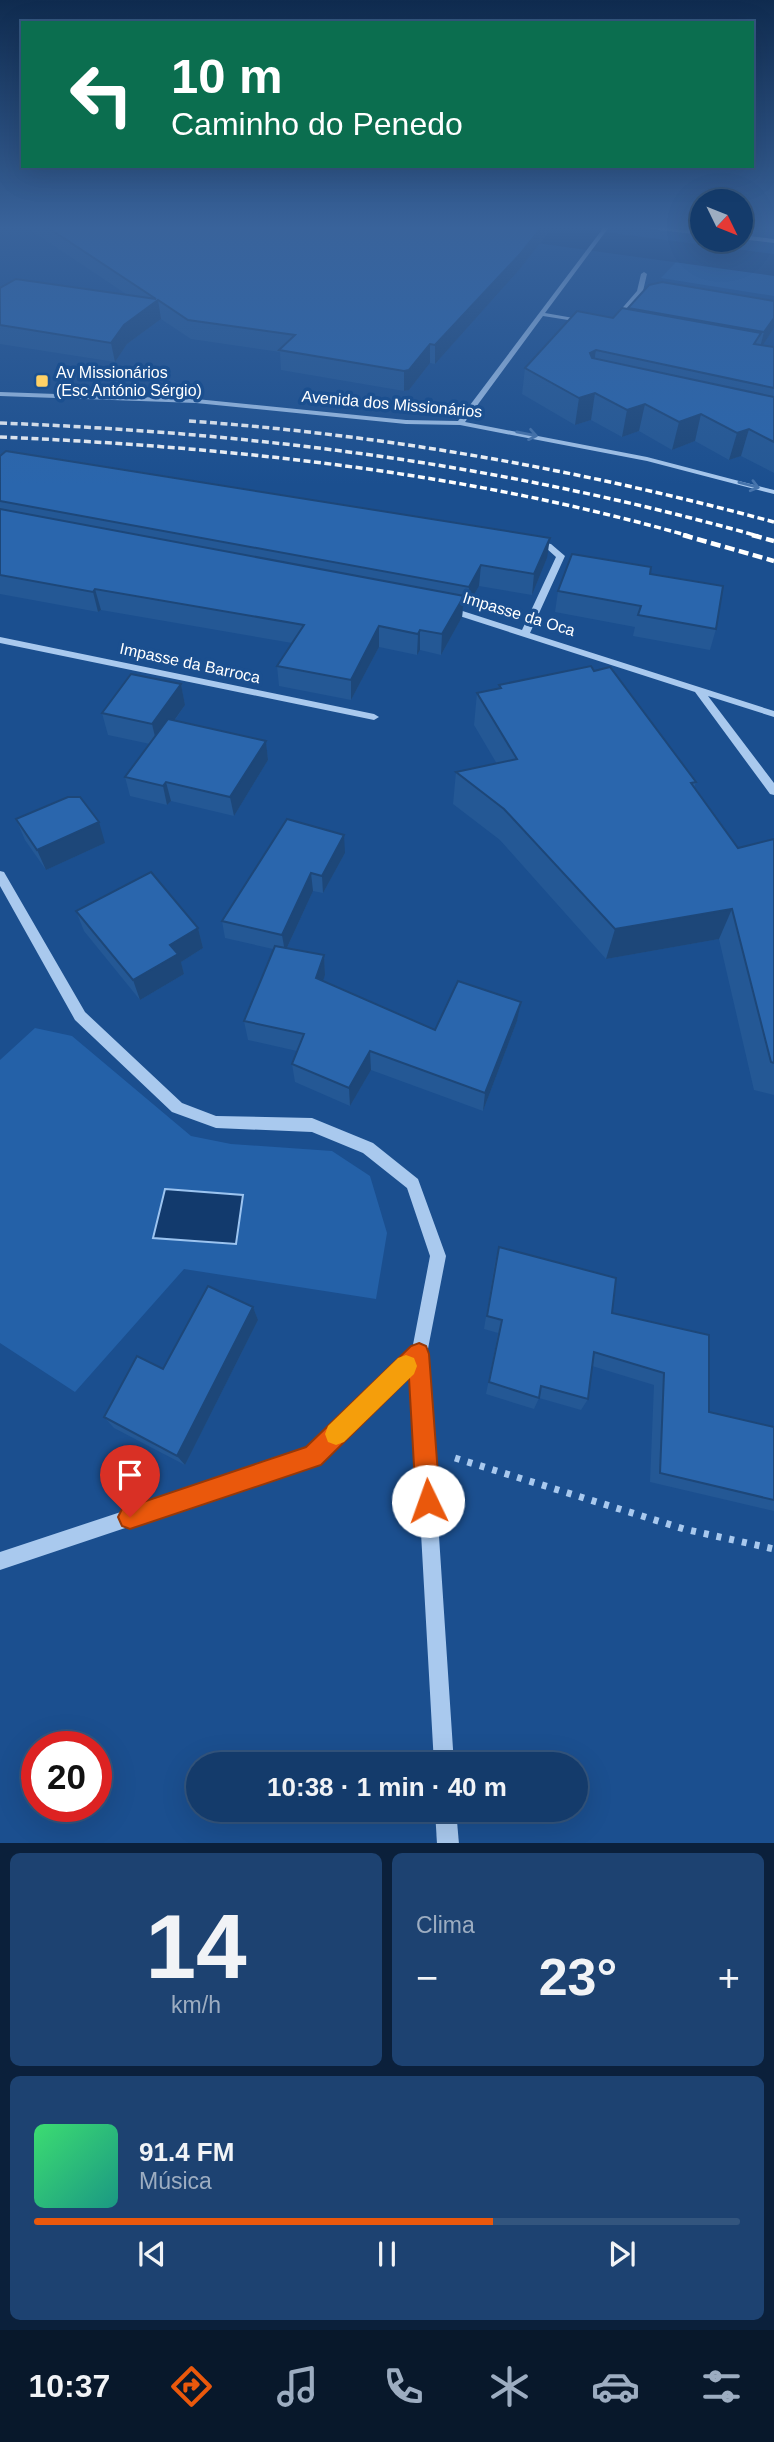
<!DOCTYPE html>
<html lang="pt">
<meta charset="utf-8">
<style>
:root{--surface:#143b6b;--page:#1d4271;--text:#f1f3f6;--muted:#9dadc1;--line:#33557e;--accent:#ea580c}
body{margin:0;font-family:Arial,sans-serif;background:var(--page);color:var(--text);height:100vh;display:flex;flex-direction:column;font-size:26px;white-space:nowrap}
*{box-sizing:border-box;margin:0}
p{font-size:23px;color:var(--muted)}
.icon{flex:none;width:38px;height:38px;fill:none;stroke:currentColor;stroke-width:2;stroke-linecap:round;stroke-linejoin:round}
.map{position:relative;height:1843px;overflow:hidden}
.sheet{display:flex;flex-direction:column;gap:10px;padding:10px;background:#0b203b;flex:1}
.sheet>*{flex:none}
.top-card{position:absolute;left:21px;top:21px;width:733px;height:147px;border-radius:0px;box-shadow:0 7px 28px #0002,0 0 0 2px var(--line);background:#0b6e4f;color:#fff;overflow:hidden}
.needle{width:46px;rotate:133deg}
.fabs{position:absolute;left:690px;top:189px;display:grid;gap:14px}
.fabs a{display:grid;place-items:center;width:63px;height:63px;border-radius:50%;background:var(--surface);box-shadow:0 7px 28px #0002,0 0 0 2px var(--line);font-size:35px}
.speed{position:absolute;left:21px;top:1731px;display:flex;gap:14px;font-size:35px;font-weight:700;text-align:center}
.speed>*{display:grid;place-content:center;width:91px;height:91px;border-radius:50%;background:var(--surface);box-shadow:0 7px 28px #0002,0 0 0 2px var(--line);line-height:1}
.speed .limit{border:10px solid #d22;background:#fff;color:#111}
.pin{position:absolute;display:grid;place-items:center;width:60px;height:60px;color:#fff;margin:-72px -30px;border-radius:50% 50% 50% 0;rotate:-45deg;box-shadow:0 0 7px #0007}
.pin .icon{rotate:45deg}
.me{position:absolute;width:77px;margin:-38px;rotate:357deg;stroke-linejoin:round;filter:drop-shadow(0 0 5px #0008)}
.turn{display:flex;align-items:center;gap:24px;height:147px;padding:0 35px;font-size:32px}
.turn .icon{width:91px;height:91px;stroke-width:2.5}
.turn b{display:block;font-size:49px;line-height:60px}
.big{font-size:52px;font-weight:800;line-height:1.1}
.sheet .widget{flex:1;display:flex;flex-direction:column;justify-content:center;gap:10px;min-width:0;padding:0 24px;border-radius:10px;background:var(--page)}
.sheet .dial{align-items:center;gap:0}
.dial b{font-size:91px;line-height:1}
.song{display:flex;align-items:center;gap:21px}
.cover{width:84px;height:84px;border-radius:10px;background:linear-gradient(135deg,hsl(140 70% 55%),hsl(170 70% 35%))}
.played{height:7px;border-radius:4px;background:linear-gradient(90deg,var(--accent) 65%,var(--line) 65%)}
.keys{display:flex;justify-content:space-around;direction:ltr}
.heat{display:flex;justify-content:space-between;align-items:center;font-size:38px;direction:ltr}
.sheet .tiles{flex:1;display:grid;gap:10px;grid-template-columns:1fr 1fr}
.widget:last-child{grid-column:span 2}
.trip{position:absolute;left:186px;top:1752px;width:402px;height:70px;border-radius:35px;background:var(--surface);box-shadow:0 7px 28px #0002,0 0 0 2px var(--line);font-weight:800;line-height:70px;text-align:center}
.tabs{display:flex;height:112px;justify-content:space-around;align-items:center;background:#08182b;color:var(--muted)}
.tabs .icon{width:49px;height:49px}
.tabs .current{color:var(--accent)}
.tabs b{font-size:32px;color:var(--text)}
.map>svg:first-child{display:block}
.green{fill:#2461a8}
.water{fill:#123a6d;stroke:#9cc4f0;stroke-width:2}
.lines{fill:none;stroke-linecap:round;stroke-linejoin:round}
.river{fill:#123a6d;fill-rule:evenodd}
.path{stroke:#a9c9ee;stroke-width:7;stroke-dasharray:5 8;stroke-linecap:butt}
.minor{fill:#a9c9ee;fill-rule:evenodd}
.rail-far1{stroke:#fff;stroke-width:3.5;stroke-dasharray:7 3.5;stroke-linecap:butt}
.rail{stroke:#fff;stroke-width:4.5;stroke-dasharray:10 4.5;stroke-linecap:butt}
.wall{fill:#245895}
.shaded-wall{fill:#1d4779}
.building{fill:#2a66ad;stroke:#1d4779;stroke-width:2}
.oneway{stroke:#4674ac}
.route{fill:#ea580c;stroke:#983908;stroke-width:2}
.slow{fill:#f59e0b}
.poi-dot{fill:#ffd166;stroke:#1b4f8f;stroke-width:2.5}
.labels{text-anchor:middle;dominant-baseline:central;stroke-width:7;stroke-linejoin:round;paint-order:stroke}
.far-poi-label{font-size:16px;fill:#fff;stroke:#1b4f8f;text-anchor:start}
.far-street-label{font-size:16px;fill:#fff;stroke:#1b4f8f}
</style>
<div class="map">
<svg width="774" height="1844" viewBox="0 0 774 1844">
<rect width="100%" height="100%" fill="#1b4f8f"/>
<g class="green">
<path d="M 678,260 L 774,274 L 774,296 L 661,278 Z"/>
<path d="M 35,1028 L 72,1036 L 191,1136 L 231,1144 L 332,1151 L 370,1176 L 387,1233 L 376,1299 L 184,1269 L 75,1392 L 0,1343 L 0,1060 Z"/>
</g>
<path class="water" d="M 165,1189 L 243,1195 L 236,1244 L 153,1238 Z"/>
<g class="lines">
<path class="river" d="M 477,227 L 566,227 L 774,254 L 774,276 L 493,237 L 481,234 Z"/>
<path class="path" d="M 455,1458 L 684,1529 L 774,1549"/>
<g class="minor">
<path d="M 604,227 L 609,227 L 545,313 L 585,320 L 587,323 L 543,316 L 465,422 L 647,457 L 774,490 L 774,494 L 647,461 L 460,425 L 406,424 L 196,403 L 0,396 L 0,392 L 196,399 L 406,420 L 458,421 Z"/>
<path d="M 647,227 L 702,231 L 702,235 L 650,229 Z"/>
<path d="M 740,235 L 774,239 L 774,243 L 740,239 Z"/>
<path d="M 644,272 L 647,274 L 643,291 L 616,322 L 612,322 L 612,320 L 637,291 L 641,274 Z"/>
<path d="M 533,541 L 551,544 L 565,556 L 530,633 L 774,711 L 774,717 L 708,696 L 774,783 L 774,795 L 770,794 L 695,692 L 444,611 L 442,609 L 447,606 L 522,630 L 556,557 L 546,548 L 530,546 L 529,544 Z"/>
<path d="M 0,637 L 374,714 L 379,717 L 374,720 L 0,643 Z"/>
<path d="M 0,871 L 4,872 L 85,1012 L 182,1103 L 216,1116 L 312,1118 L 373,1143 L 418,1179 L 446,1256 L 427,1354 L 454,1764 L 434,1764 L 412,1373 L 319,1463 L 0,1570 L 0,1552 L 308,1450 L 412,1350 L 430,1256 L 407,1188 L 363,1153 L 312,1132 L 216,1128 L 172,1112 L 75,1020 L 0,886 Z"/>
<path d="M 435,1810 L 456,1810 L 459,1844 L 437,1844 Z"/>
</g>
<g class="rail-far1">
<path d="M 189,421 C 388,435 581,470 774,522"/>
<path d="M 0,423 C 262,433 505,465 758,536"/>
<path d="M 0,437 C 232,447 465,472 689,536"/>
</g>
<g class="rail">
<path d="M 683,535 L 774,561"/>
<path d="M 752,535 L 774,541"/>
</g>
</g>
<g class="wall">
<path d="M 26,227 L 553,227 L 519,270 L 435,364 L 430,363 L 409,390 L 404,391 L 281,370 L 280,352 L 191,339 L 161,319 L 127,344 L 115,362 L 0,344 L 0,288 L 126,294 Z"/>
<path d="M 774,301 L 774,328 L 763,345 L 774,347 L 774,473 L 741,456 L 729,460 L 695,441 L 672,450 L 639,431 L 622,437 L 591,420 L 575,425 L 522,394 L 525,368 L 613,318 L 627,309 L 628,308 Z"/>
<path d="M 0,456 L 547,558 L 532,595 L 479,586 L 467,607 L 463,606 L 462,617 L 441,655 L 420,650 L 417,655 L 379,647 L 351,700 L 279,686 L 277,666 L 292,643 L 101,610 L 98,612 L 0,594 Z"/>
<path d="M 650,574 L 716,629 L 710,650 L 633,636 L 635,627 L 555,612 L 558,591 Z"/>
<path d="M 594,671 L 696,782 L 694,788 L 738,848 L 774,839 L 774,1095 L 754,1090 L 719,939 L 606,959 L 500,840 L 453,804 L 456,772 L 497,764 L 474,725 L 477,693 L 499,689 L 499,685 Z"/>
<path d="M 181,684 L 185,705 L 175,720 L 266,741 L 268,760 L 234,816 L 171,801 L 167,805 L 130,796 L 125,777 L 150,744 L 108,735 L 102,713 Z"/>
<path d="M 16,819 L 105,843 L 46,870 L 25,840 Z"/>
<path d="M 345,853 L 323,893 L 313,891 L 287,948 L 324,955 L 325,975 L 323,981 L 435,1030 L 521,1002 L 517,1021 L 483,1111 L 371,1070 L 350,1106 L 295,1082 L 292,1064 L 297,1051 L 248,1040 L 244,1021 L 273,949 L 225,938 L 222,921 Z"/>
<path d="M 76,911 L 198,928 L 203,948 L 181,962 L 184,974 L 140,1000 L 84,931 Z"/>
<path d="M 499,1247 L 612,1313 L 709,1412 L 774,1427 L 774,1511 L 650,1482 L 654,1385 L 592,1366 L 588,1399 L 581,1410 L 539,1398 L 534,1409 L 486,1394 L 498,1333 L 484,1329 L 495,1262 Z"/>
<path d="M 253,1307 L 258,1320 L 185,1465 L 114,1428 L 104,1417 L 163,1369 Z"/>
</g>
<g class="shaded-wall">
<path d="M 542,227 L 553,227 L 519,270 L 435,364 L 435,345 Z"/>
<path d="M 158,300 L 161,319 L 127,344 L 115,362 L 111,343 L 124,325 Z"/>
<path d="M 774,318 L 774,328 L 759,351 L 764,332 Z"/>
<path d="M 430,344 L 430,363 L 409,390 L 404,391 L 404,371 Z"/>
<path d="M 596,350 L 592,375 L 590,353 Z"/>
<path d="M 595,393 L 591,420 L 575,425 L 579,398 Z"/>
<path d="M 645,404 L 639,431 L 622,437 L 627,410 Z"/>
<path d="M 701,414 L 695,441 L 672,450 L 679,422 Z"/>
<path d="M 749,429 L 741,456 L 729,460 L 737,433 Z"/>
<path d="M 550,538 L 547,558 L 532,595 L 534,574 Z"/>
<path d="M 481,565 L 479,586 L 467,607 L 469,587 Z"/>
<path d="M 95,589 L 101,610 L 98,612 L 93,592 Z"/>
<path d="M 464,596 L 462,617 L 441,655 L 442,634 Z"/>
<path d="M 379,626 L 379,647 L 351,700 L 351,680 Z"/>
<path d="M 420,630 L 420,650 L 417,655 L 418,634 Z"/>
<path d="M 181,684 L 185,705 L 157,745 L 152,724 Z"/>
<path d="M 266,741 L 268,760 L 234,816 L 230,797 Z"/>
<path d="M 166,782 L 171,801 L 167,805 L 163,786 Z"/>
<path d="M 99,822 L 105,843 L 46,870 L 37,850 Z"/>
<path d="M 344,835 L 345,853 L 323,893 L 322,876 Z"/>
<path d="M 311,873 L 313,891 L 285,952 L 282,935 Z"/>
<path d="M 732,909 L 719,939 L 606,959 L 615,929 Z"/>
<path d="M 198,928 L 203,948 L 181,962 L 184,974 L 140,1000 L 133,980 L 170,945 Z"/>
<path d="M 324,955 L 325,975 L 318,997 L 316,978 Z"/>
<path d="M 521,1002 L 517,1021 L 483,1111 L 485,1093 Z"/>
<path d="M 370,1051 L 371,1070 L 350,1106 L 349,1088 Z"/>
<path d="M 253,1307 L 258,1320 L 185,1465 L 177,1456 Z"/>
</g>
<g class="building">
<path d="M 47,227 L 542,227 L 521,253 L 435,345 L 430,344 L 409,370 L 404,371 L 279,350 L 295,335 L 188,320 L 158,300 L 124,325 L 111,343 L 0,325 L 0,288 L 16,279 L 156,299 Z"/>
<path d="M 662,282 L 774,301 L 774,318 L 764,332 L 628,308 L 649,285 Z"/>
<path d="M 622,308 L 761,333 L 754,344 L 774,347 L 774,388 L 596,350 L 590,353 L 592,358 L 774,397 L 774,442 L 749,429 L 737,433 L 701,414 L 679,422 L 645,404 L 627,410 L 595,393 L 579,398 L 525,368 L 577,311 L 613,318 Z"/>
<path d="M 6,451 L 550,538 L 534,574 L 481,565 L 469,587 L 0,501 L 0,456 Z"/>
<path d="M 0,509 L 464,596 L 442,634 L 420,630 L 418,634 L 379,626 L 351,680 L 277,666 L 304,625 L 95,589 L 93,592 L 0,575 Z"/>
<path d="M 572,554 L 651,567 L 650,574 L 723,586 L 716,629 L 638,615 L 641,606 L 558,591 Z"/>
<path d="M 591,666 L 594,671 L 610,667 L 696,782 L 691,783 L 738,848 L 774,839 L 774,1063 L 771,1062 L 732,909 L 615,929 L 504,809 L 456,772 L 517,759 L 477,693 L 501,688 L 499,685 Z"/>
<path d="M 131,674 L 181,684 L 152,724 L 102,713 Z"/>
<path d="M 168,719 L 266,741 L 230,797 L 166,782 L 163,786 L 125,777 Z"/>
<path d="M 68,797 L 80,797 L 99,822 L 37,850 L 16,819 Z"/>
<path d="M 287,819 L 344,835 L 322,876 L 311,873 L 282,935 L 222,921 Z"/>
<path d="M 151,872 L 198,928 L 170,945 L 178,954 L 133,980 L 76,911 Z"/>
<path d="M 275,946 L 324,955 L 316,978 L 435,1030 L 458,981 L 521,1002 L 485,1093 L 370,1051 L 349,1088 L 292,1064 L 304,1034 L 244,1021 Z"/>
<path d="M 499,1247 L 616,1278 L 612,1313 L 709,1335 L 709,1412 L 774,1427 L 774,1500 L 660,1473 L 664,1373 L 594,1352 L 588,1399 L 541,1386 L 539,1398 L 489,1382 L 502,1320 L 487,1316 Z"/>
<path d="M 208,1286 L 253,1307 L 177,1456 L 104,1417 L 137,1356 L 163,1369 Z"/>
</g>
<defs><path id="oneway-shaft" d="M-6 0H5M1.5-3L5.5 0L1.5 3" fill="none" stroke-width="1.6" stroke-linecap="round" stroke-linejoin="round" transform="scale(1.75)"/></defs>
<g class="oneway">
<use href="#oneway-shaft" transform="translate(527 434) rotate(11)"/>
<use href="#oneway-shaft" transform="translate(749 485) rotate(15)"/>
</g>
<linearGradient id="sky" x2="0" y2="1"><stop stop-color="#0f2b4f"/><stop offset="0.47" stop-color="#39639b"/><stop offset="1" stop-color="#39639b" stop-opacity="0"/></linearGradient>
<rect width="774" height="485" fill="url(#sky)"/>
<path class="route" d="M 419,1343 L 426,1346 L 429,1354 L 440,1501 L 436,1509 L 428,1513 L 420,1509 L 416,1501 L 409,1378 L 321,1465 L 130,1529 L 122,1526 L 118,1517 L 122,1509 L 306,1447 L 411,1346 Z"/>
<path class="slow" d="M 406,1355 L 414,1358 L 417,1366 L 414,1374 L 344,1442 L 336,1445 L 328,1442 L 325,1434 L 328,1426 L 398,1358 Z"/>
<rect class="poi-dot" x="35" y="374" width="14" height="14" rx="3.5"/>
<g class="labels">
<g class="far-poi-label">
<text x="56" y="372">Av Missionários<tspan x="56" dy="18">(Esc António Sérgio)</tspan></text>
</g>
<g class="far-street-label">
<text transform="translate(392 404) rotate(5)">Avenida dos Missionários</text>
<text transform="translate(519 614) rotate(17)">Impasse da Oca</text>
<text transform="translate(190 663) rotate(12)">Impasse da Barroca</text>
</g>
</g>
</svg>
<div class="fabs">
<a><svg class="needle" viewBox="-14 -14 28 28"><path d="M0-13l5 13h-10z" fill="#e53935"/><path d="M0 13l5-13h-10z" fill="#9dadc1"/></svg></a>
</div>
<div class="speed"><div class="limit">20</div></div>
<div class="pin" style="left:130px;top:1517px;background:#d93025"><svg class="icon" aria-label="arrive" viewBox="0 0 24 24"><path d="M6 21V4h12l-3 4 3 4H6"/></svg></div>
<svg class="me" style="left:428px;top:1501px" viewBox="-20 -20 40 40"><circle r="19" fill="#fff"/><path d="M0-13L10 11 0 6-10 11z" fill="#ea580c"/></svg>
<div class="trip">10:38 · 1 min · 40 m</div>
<div class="top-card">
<div class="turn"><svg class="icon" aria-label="left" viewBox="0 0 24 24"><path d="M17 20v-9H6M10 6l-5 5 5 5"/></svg><div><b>10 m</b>Caminho do Penedo</div></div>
</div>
</div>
<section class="sheet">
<div class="tiles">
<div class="widget dial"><b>14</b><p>km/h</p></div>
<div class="widget"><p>Clima</p>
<div class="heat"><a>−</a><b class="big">23°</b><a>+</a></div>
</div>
<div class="widget">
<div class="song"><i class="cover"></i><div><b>91.4 FM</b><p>Música</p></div></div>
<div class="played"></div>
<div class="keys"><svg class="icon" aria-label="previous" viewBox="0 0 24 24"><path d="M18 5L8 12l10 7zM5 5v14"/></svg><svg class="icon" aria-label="pause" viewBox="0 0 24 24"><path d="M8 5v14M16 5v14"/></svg><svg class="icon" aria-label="next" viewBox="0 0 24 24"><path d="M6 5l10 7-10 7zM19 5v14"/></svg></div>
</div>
</div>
</section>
<nav class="tabs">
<b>10:37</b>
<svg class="icon current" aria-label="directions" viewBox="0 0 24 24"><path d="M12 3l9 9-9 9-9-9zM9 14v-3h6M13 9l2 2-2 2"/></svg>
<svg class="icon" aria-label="music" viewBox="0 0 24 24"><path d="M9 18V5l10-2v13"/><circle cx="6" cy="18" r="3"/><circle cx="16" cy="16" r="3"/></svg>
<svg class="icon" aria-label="phone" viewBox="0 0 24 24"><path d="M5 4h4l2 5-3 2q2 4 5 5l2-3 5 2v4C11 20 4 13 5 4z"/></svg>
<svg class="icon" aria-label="climate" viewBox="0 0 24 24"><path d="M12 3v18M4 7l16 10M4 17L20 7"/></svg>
<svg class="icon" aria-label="car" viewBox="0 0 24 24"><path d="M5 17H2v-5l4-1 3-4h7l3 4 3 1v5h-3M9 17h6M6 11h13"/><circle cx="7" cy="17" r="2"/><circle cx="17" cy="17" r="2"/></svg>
<svg class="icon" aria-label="filters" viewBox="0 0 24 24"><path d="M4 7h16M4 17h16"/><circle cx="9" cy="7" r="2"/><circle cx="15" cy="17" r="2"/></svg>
</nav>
